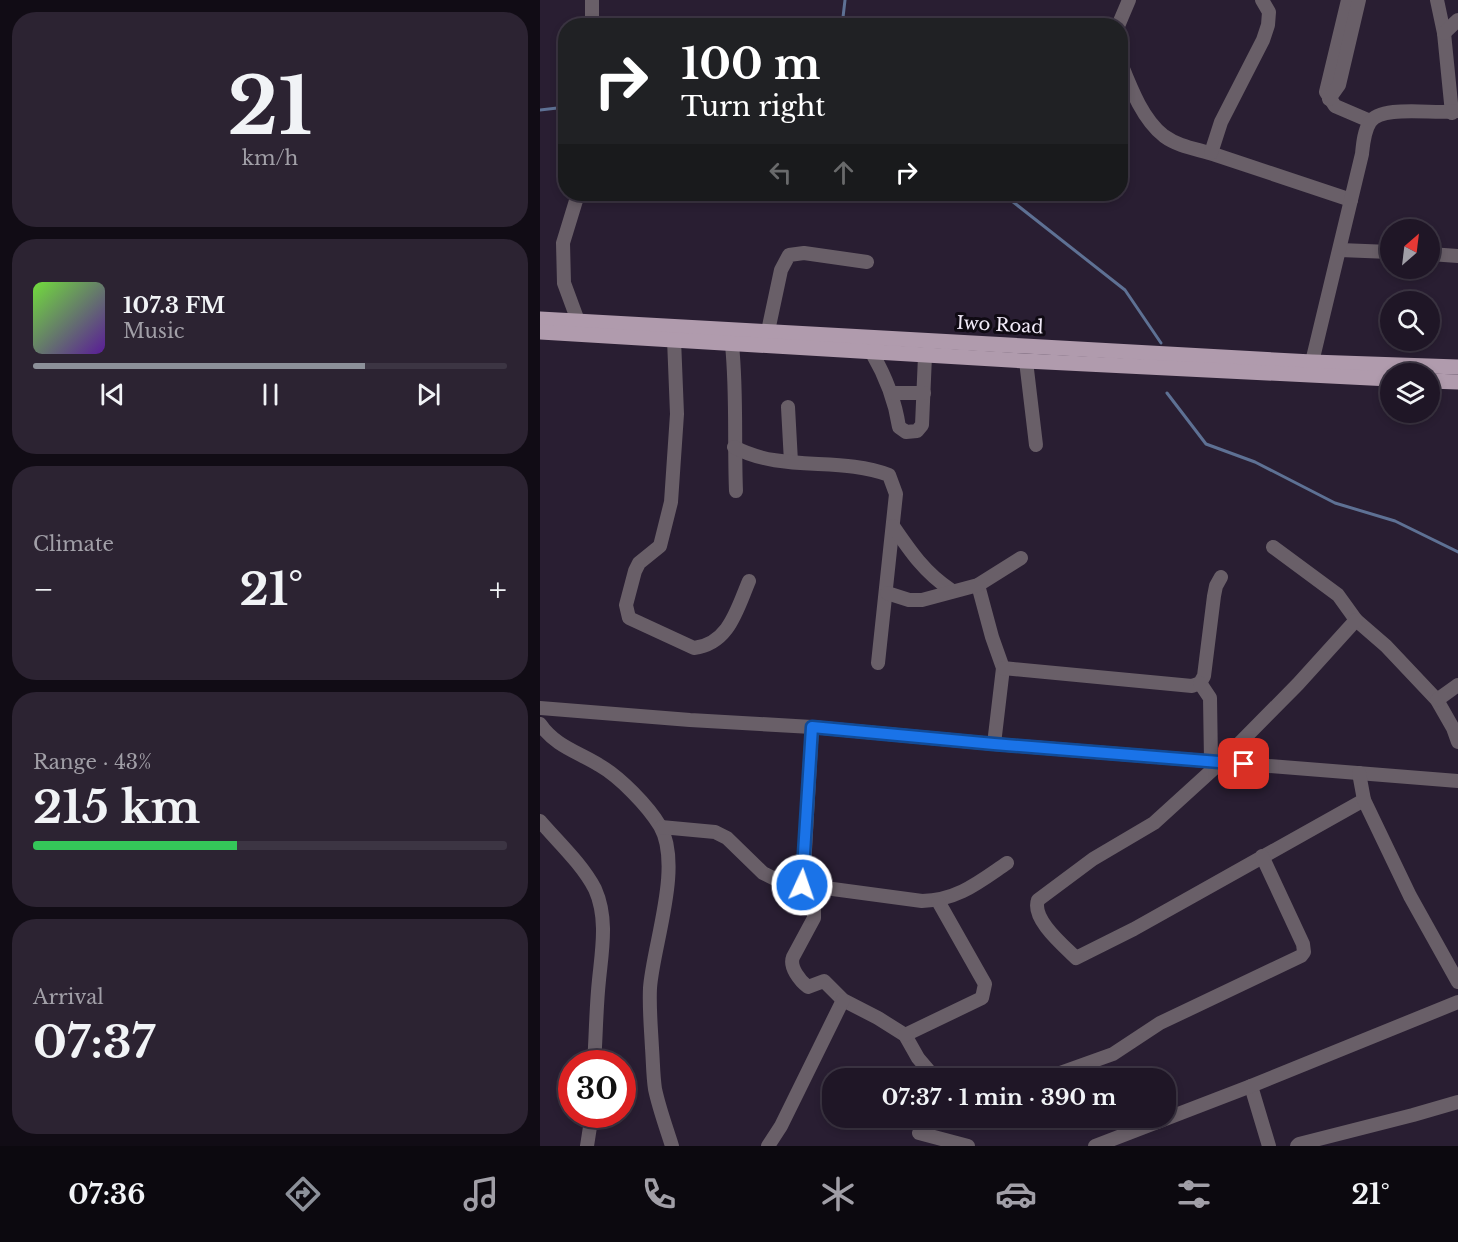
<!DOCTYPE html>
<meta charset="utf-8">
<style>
:root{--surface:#1f1626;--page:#2c2332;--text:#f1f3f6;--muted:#a19fa7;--line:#3c3543;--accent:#8c9099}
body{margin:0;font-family:"Libre Baskerville",serif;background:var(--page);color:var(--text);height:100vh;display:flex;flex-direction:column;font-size:22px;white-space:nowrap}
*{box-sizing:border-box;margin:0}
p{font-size:20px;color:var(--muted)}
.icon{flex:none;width:33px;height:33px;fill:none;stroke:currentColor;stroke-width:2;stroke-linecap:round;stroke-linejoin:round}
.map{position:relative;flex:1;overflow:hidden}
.details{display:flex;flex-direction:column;gap:12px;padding:12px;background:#110c15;width:540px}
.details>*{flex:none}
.hud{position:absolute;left:18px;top:18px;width:570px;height:183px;border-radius:24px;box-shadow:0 3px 9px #0003,0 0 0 2px var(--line);background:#202124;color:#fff;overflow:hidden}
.needle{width:39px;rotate:28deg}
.controls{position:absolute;left:840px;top:219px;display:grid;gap:12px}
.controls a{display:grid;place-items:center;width:60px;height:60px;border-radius:50%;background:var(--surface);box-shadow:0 3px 9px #0003,0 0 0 2px var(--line);font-size:30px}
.speed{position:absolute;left:18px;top:1050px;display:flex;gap:12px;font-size:30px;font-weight:700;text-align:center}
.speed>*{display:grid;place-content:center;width:78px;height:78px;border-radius:50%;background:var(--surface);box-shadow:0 3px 9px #0003,0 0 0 2px var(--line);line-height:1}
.speed .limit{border:9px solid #d22;background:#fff;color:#111}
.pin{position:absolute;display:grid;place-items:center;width:51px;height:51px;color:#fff;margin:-26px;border-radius:12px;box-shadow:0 3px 9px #0006}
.me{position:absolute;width:66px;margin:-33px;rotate:3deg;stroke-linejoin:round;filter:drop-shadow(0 0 4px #0008)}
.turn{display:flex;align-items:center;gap:21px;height:126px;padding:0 24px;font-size:27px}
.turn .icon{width:78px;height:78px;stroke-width:2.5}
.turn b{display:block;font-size:42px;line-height:51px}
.lanes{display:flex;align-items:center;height:57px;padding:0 24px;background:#0003;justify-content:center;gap:30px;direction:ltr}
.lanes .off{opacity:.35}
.big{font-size:45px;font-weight:700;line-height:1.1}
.details .card{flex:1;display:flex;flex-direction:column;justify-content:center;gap:9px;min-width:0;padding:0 21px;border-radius:24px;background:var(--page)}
.details .dial{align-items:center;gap:0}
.dial b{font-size:78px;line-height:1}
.song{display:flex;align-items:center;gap:18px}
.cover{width:72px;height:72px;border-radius:9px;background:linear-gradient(135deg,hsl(100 70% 55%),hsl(270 70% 35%))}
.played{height:6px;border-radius:3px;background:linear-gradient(90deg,var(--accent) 70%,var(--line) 70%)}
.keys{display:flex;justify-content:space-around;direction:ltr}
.heat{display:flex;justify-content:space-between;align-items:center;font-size:33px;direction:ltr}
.charge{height:9px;border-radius:4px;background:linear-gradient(90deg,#34c759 43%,var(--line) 0)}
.trip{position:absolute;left:282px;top:1068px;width:354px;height:60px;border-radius:24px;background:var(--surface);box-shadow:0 3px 9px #0003,0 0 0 2px var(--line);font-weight:700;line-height:60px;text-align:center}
.tab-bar{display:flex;height:96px;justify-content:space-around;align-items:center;background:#0c090f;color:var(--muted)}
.tab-bar .icon{width:42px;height:42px}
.tab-bar .active{color:var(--accent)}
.tab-bar b{font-size:27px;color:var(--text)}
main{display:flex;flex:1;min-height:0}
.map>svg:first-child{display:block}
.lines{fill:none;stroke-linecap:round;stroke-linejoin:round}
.stream{stroke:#5e7194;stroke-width:3}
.minor{stroke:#695f68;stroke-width:14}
.major{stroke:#b09bad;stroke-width:15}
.route-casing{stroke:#114b97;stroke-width:15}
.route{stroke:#1a73e8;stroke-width:10}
.labels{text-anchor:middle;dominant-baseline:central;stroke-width:6;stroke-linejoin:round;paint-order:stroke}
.street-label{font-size:18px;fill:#f2ebf9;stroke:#0f0a13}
</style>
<main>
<section class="details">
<div class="card dial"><b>21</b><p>km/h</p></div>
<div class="card">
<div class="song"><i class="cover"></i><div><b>107.3 FM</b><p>Music</p></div></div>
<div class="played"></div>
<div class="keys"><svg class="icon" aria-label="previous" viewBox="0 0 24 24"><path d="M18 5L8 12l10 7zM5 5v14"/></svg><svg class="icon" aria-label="pause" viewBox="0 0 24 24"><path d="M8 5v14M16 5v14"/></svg><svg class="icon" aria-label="next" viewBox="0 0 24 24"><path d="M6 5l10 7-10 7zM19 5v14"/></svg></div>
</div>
<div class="card"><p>Climate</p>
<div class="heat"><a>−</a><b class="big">21°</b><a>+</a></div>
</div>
<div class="card"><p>Range · 43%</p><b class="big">215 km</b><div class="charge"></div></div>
<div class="card"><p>Arrival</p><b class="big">07:37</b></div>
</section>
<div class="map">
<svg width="918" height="1146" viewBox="0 0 918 1146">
<rect width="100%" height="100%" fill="#291e32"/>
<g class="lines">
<g class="stream">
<path d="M 302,26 L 305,0"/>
<path d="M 0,110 L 26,107"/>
<path d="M 463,194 L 585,290 L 621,343"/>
<path d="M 627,393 L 666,444 L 715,462 L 795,503 L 855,521 L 918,552"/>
</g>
<g class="minor">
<path d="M 52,0 L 52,26"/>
<path d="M 808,0 L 786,92 L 795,106 L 830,121"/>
<path d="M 897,0 L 904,33 L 912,113"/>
<path d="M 578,26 L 589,0"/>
<path d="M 904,33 L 918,20"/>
<path d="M 580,61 C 590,86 602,119 624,136 C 639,147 658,149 676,155 C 721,170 766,185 811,200"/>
<path d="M 789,99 L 799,85 L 819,0"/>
<path d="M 671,153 L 681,122 L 723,40 L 728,25 L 729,12 L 722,0"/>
<path d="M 800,250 L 850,252"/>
<path d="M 890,254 L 918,256"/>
<path d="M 38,321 L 24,283 L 23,243 L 38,194"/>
<path d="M 228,331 L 241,270 L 249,255 L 264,253 L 327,262"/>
<path d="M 134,339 L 137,414 L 131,502 L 120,546 L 99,563 L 95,571 L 86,605 L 89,618 L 154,648 C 189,644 197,609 209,581"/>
<path d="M 192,345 C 197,393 194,442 196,491"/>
<path d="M 332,353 C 346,377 355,400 359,427 L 366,432 L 377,431 L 382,425 L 385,356"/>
<path d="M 486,361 L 496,445"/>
<path d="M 772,362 L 822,154 C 823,144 824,131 830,122 C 842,104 897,115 918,111"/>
<path d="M 352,393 L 384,393"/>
<path d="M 248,407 L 251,462"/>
<path d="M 194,447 C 242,473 300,456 349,475 L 356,494 L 338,663"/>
<path d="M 353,526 C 370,551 385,573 411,590"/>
<path d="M 733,547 L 798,595 L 816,620 L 846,646 L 897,700 L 913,728 L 918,742"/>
<path d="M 438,585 L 452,637 L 463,668 L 454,744"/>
<path d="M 347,593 L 369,600 L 382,600 L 438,585 L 481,558"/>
<path d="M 816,620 L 758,684 L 681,762 L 614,823 L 553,859 L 498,900 C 491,919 524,946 536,958 L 594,929 L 824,800"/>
<path d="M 463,668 L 652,686 L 660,683 L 664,676 L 674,596 L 676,586 L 681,577"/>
<path d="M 660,683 L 670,698 L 671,761"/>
<path d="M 897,700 L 918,685"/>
<path d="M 0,708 L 150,720 L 272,727 L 454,744 L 918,781"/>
<path d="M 0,724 C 15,746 38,752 59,765 C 80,777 108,806 120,826 C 143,866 113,945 110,988 C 109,1008 111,1028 112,1048 C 113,1061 113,1076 115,1089 C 119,1108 126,1127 132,1146"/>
<path d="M 272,727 L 263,885 L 274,908 L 274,918 L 253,957 C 249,967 260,981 268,987 L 284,981 L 303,1000 L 338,1018 L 365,1035 L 378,1058 L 395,1078"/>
<path d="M 819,773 L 824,800 L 870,896 L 918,982"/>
<path d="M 0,821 C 18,842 42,864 55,889 C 68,918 62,950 59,980 C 56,1008 56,1036 54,1064"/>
<path d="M 121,827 L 175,832 L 187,838 L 223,873 L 235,879 L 263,885 L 382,901 C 418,900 439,882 467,863"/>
<path d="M 365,1035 L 442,998 L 445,984 L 398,901"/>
<path d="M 506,1078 L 573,1054 L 620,1023 L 761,956 L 764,952 L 763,944 L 722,856"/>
<path d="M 711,1086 L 729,1146"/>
<path d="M 379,1133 L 428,1146"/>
<path d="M 47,1146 L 52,1114"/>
<path d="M 228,1146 L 241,1126 L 303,1000"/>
<path d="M 555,1146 L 711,1086 L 918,1002"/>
<path d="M 757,1146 L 759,1144 L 873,1115 L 918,1102"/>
</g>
<g class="major">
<path d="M 0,319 L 772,362 L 918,367"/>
<path d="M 0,332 L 486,361 L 850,379"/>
<path d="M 890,381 L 918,382"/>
</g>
</g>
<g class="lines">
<g class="route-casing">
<path id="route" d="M 262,885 L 272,727 L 454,744 L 704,764"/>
</g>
<use href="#route" class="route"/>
</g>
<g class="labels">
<g class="street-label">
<text transform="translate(460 325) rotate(3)">Iwo Road</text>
</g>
</g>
</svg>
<div class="controls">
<a><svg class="needle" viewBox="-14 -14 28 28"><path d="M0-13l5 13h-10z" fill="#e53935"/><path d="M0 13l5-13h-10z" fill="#a19fa7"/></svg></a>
<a><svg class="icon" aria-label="search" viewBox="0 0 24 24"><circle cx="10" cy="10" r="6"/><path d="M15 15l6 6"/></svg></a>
<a><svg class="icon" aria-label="layers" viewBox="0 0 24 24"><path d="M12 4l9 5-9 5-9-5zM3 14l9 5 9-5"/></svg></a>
</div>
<div class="speed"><div class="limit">30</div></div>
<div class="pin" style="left:704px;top:764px;background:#d93025"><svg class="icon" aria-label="arrive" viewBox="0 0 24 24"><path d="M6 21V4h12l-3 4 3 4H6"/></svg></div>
<svg class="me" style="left:262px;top:885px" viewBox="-20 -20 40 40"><circle r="17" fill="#1a73e8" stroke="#fff" stroke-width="3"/><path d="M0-11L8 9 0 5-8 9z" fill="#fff"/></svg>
<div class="trip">07:37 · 1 min · 390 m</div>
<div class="hud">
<div class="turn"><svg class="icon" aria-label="right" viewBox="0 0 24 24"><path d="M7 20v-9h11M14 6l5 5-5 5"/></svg><div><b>100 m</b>Turn right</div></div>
<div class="lanes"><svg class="icon off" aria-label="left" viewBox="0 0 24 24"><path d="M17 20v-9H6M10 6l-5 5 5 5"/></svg><svg class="icon off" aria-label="ahead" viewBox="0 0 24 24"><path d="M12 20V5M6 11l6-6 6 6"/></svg><svg class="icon" aria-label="right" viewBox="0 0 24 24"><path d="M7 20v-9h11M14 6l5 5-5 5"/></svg></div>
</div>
</div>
</main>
<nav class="tab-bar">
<b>07:36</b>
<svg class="icon active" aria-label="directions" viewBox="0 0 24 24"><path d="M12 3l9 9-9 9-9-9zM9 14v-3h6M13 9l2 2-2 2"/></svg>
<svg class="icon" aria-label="music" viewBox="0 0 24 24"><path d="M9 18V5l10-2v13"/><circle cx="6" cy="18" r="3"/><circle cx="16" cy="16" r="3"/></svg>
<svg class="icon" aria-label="phone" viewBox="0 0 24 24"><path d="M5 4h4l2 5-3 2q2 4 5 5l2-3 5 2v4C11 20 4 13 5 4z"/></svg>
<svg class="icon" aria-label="climate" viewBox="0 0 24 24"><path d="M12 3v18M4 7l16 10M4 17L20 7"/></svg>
<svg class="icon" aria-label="car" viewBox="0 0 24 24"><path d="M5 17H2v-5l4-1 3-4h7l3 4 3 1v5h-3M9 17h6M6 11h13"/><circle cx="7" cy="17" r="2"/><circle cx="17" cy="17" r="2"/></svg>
<svg class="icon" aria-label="filters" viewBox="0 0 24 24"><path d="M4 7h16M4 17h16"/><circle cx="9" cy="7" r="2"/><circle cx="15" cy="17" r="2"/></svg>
<b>21°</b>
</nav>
